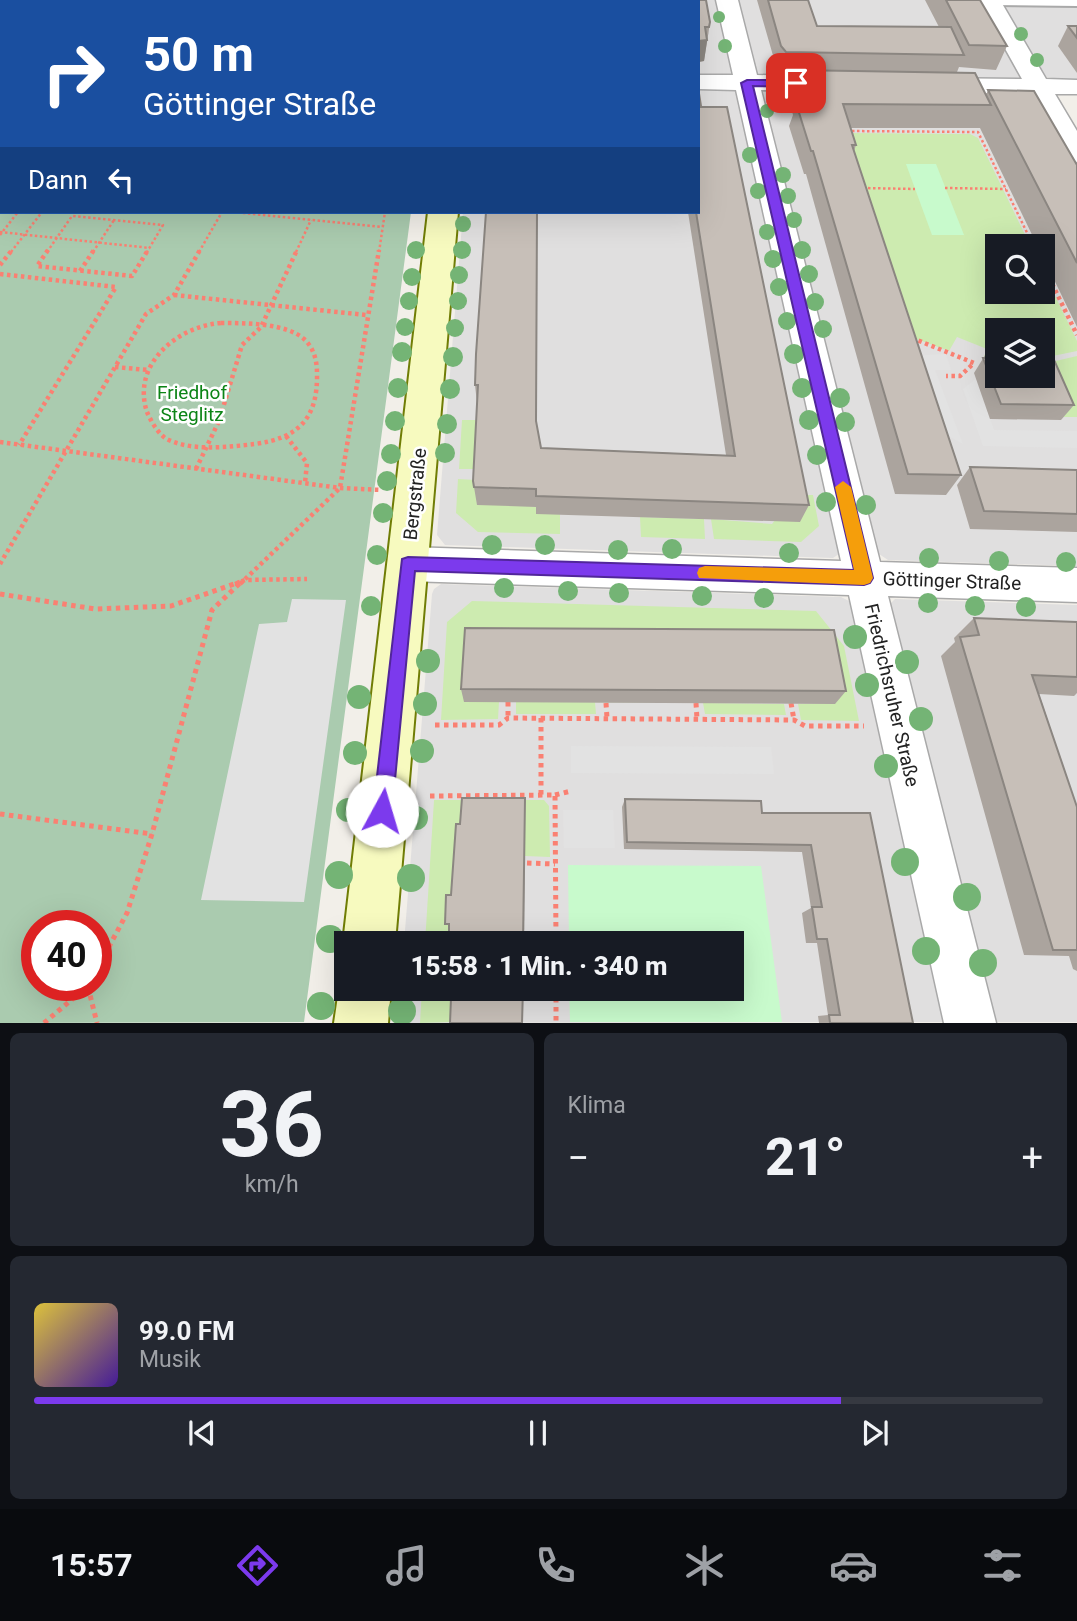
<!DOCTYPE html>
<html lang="de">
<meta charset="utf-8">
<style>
:root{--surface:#171b24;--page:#242831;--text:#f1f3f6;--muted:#9ea1a6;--line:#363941;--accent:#7c3aed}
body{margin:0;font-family:Roboto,sans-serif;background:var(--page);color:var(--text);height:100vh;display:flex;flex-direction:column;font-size:26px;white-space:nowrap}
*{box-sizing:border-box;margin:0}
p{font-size:23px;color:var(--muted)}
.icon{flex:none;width:38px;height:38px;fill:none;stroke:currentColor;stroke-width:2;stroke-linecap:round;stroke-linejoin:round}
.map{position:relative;height:1023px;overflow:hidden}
.side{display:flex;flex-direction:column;gap:10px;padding:10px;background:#0d0f14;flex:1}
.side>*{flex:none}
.top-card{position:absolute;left:0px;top:0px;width:700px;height:214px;box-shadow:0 7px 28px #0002;background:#1a4fa0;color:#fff;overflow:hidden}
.tools{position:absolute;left:985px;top:234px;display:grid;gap:14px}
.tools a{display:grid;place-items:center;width:70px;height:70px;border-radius:0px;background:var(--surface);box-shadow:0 7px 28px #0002;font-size:35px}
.speed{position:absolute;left:21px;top:910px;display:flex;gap:14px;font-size:35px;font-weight:700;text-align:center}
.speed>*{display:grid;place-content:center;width:91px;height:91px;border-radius:50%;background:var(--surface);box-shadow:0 7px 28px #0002;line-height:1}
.speed .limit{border:10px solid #d22;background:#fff;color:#111}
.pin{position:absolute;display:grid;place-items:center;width:60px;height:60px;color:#fff;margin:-30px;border-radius:14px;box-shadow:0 4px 10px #0006}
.me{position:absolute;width:77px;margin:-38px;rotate:6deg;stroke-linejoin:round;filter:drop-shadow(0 0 5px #0008)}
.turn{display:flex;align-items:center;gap:24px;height:147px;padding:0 28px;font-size:32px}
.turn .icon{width:91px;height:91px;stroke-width:2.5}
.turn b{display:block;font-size:49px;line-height:60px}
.then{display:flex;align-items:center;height:66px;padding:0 28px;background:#0003;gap:14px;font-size:26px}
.big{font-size:52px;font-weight:800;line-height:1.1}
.side .card{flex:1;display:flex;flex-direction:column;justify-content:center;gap:10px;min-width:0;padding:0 24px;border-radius:10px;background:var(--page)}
.side .dial{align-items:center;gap:0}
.dial b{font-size:91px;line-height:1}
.song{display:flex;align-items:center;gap:21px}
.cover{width:84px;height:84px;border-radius:10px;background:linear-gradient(135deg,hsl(50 70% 55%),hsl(260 70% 35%))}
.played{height:7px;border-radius:4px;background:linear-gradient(90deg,var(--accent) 80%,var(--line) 80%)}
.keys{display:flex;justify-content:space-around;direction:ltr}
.heat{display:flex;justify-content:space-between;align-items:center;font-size:38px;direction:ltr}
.side .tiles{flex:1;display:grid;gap:10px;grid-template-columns:1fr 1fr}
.card:last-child{grid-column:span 2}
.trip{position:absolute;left:334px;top:931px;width:410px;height:70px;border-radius:0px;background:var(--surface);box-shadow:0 7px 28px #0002;font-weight:800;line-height:70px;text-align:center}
.dock{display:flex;height:112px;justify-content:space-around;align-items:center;background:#090b0e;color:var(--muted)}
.dock .icon{width:49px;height:49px}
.dock .active{color:var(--accent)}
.dock b{font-size:32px;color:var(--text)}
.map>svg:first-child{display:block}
.residential{fill:#e0dfdf;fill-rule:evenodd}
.grass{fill:#cdebb0}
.cemetery{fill:#aacbaf;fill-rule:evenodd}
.park{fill:#c8facc}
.parking{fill:#e2e2e2}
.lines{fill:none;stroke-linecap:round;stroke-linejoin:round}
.lane-casing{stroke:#a9a9a9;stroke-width:4}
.street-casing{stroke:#a9a9a9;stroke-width:3}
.secondary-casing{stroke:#707d05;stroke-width:4}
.path-far2{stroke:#fa8072;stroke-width:2.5;stroke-dasharray:2.5 2.5;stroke-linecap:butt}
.path-far1{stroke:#fa8072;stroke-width:4.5;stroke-dasharray:3.5 3.5;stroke-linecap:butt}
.path{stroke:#fa8072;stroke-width:5;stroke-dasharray:4.5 4.5;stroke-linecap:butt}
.lane{fill:#fff;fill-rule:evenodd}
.street{fill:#fff;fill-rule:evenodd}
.secondary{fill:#f7fabf;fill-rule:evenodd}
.tree{fill:#74b475}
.wall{fill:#aba49e}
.shaded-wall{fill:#8b8681}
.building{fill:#c7bfb8;stroke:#8b8681;stroke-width:2}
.route{fill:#7c3aed;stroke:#51269a;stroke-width:2}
.slow{fill:#f59e0b}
.labels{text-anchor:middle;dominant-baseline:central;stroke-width:5;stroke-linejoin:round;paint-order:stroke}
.park-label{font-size:19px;fill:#0c8416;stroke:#fff}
.street-label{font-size:19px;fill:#222;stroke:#fff}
</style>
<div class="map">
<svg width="1077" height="1023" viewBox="0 0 1077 1023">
<rect width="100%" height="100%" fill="#f2efe9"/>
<g class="residential">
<path d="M 480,0 L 717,0 L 733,74 L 698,76 L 698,2 Z"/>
<path d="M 736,0 L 979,0 L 1021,78 L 760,77 L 756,74 Z"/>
<path d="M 998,0 L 1077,0 L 1077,81 L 1044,77 Z"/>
<path d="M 698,88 L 734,89 L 738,92 L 839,554 L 833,558 L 445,545 L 437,535 L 463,212 L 698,212 Z"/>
<path d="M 765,89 L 1023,92 L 1077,174 L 1077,566 L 888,560 L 876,552 L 760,92 ZM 998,247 L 1043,247 L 1043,292 L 998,292 ZM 998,331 L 1043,331 L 1043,376 L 998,376 Z"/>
<path d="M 441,584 L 841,597 L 851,602 L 948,1022 L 398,1023 L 401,989 L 732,989 L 732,943 L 404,943 L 432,594 L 434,589 Z"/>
<path d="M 895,599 L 1077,605 L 1077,1022 L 992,1022 L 890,604 Z"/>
</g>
<g class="grass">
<path d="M 846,133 L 970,134 L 978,138 L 1031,247 L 998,247 L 998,292 L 1043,292 L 1043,271 L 1077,341 L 1077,351 L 1043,358 L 1043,331 L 998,331 L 997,359 L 983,359 L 987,349 L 957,337 L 949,351 L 903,334 Z"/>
<path d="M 1077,356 L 1077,417 L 1060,417 L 1043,364 Z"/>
<path d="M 462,420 L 484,420 L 477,469 L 459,469 Z"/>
<path d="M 458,479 L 476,480 L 477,505 L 489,505 L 490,499 L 536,507 L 560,514 L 560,534 L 478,532 L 456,513 Z"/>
<path d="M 795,495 L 813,495 L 819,526 L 801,542 L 714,539 L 711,519 L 772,524 Z"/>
<path d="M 640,517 L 704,519 L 705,539 L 641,537 Z"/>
<path d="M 472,601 L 816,611 L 844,646 L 859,721 L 801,720 L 798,704 L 835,703 L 499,702 L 498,719 L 441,720 L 447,622 Z"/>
<path d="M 516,702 L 595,702 L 596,714 L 516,714 Z"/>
<path d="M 703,703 L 784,704 L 786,715 L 705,714 Z"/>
<path d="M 434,800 L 544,800 L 549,806 L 550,857 L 525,856 L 458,943 L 425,943 Z"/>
<path d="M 422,989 L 451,989 L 455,1000 L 454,1022 L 420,1023 Z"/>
</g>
<path class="cemetery" d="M 0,0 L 440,0 L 2,2 L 2,212 L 411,212 L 304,1022 L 0,1023 ZM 37,926 L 96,926 L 96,985 L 37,985 Z"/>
<g class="park">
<path d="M 906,164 L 936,164 L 964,235 L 932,235 Z"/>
<path d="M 568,865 L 761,866 L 782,1022 L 570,1022 L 569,989 L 732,989 L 732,943 L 569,943 Z"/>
</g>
<g class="parking">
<path d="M 946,354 L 951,370 L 935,370 L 963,444 L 936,429 L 914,362 L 925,355 Z"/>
<path d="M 976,379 L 994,430 L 1077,431 L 1077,448 L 983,446 L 963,389 Z"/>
<path d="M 292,599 L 346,600 L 304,902 L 201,900 L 259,624 L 287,622 Z"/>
<path d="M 571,746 L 771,747 L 774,774 L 571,773 Z"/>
<path d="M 563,810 L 613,810 L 615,848 L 564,848 Z"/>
</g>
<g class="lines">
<g class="lane-casing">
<g id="lane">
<path d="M 986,0 L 1077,0 L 1077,6 L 990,5 L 986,4 Z"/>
<rect x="0" y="26" width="2" height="8"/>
</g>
</g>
<g class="street-casing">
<g id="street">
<path d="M 716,0 L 738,0 L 757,75 L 838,77 L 847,79 L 850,84 L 847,89 L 838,91 L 761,90 L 880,562 L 1077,568 L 1077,602 L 888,596 L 996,1023 L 944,1023 L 849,595 L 408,581 L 394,576 L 389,564 L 394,552 L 408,547 L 841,561 L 736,90 L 698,89 L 698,75 L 733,75 Z"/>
<path d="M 978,0 L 1000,0 L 1046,79 L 1077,80 L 1077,94 L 1055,94 L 1077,131 L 1077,162 L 1068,160 L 1030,94 L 931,92 L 922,90 L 919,85 L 922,80 L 931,78 L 1022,79 Z"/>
</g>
</g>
<g class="secondary-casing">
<g id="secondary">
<rect x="452" y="0" width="24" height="2"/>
<path d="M 428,212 L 458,212 L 395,943 L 346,943 L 346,951 L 343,943 Z"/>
<path d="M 346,970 L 346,989 L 391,989 L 388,1023 L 334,1023 L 339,989 Z"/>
</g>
</g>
<g class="path-far2">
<path d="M 0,112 L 2,110"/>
<path d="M 847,131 L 978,132 L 1034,247"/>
<path d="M 863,188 L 915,189"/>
<path d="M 945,188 L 1006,189"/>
<path d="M 233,212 L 382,227"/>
<path d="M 0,232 L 150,248"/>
<path d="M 0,235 L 18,212"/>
<path d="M 11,252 L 42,212"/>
<path d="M 47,252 L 72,216 L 163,225 L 147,252"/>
<path d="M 93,252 L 114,220"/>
<path d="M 199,252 L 222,212"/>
<path d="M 296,252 L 311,220"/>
<path d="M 379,252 L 385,212"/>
</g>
<g class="path-far1">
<path d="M 48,250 L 37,266 L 132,276 L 148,250"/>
<path d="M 0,265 L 12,250"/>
<path d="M 1043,265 L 1077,335"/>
<path d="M 80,271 L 94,250"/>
<path d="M 0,274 L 116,287 L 19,445"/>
<path d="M 174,295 L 366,315"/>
<path d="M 221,323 C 245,323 286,323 304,339 C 314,348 317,361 317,373 C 318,418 299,438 255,444 C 228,447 190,452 165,438 C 157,432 151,421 147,412 C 131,364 178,326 221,323 Z"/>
<path d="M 912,338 L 974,363 L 960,376 L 946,376"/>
<path d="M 115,367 L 148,370"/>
<path d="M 286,436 L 307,463 L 305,483"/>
<path d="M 0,442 L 340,488 L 381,490"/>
<path d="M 196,469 L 219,421 L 242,345 L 261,327 L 297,250"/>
<path d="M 0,564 L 146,314 L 174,295 L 200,250"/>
<path d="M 235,584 L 245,580 L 307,579"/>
<path d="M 240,584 L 340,488 L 379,250"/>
</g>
<g class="path">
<path d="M 0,594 L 95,609 L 171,606 L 240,582"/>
<path d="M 508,702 L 508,718"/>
<path d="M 606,703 L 607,718"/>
<path d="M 696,703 L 697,719"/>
<path d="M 791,703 L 794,720"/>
<path d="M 541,718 L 541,795"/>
<path d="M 435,725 L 499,725 L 508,718 L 794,720 L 805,726 L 864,726"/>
<path d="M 555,795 L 571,791"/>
<path d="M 430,796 L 555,795 L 556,943"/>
<path d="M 0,814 L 152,834"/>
<path d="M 527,863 L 555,864"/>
<path d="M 96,971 L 127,913 L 152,834 L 212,610 L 241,582"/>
<path d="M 88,987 L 97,1023"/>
<path d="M 556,989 L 556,1023"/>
<path d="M 44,1023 L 89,985"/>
</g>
<use href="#lane" class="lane"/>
<use href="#street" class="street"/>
<use href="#secondary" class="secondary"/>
</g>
<g class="tree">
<circle cx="719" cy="17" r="6"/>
<circle cx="1021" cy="34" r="7"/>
<circle cx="725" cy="46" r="7"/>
<circle cx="1037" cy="60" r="7"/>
<circle cx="787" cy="91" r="7"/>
<circle cx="767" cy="111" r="7"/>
<circle cx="750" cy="155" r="8"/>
<circle cx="783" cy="175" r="8"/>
<circle cx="758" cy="191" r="8"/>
<circle cx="788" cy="196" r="8"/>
<circle cx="794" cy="220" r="8"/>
<circle cx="463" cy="224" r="8"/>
<circle cx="767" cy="232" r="8"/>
<circle cx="416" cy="250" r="9"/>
<circle cx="462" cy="250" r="9"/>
<circle cx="802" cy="250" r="9"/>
<circle cx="773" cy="259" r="9"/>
<circle cx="809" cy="274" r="9"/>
<circle cx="459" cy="275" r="9"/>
<circle cx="412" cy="277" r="9"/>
<circle cx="779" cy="287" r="9"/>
<circle cx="409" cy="301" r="9"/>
<circle cx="458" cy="301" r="9"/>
<circle cx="815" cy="302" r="9"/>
<circle cx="787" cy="321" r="9"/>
<circle cx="405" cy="327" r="9"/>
<circle cx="455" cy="328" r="9"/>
<circle cx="823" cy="329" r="9"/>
<circle cx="402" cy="352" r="10"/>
<circle cx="794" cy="354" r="10"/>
<circle cx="453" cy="357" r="10"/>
<circle cx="398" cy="388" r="10"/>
<circle cx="802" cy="388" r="10"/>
<circle cx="450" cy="389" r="10"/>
<circle cx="840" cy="398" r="10"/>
<circle cx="809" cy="420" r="10"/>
<circle cx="395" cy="421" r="10"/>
<circle cx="845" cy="422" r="10"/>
<circle cx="447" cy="424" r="10"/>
<circle cx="445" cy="453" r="10"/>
<circle cx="391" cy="454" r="10"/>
<circle cx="817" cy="455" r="10"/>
<circle cx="387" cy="481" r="10"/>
<circle cx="826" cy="502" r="10"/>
<circle cx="866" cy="505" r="10"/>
<circle cx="383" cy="513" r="10"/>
<circle cx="492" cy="545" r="10"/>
<circle cx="545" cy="545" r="10"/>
<circle cx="672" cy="549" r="10"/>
<circle cx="618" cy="550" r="10"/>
<circle cx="789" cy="553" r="10"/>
<circle cx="377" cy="555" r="10"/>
<circle cx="929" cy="558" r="10"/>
<circle cx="999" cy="561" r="10"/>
<circle cx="1066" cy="562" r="10"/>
<circle cx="504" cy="588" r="10"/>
<circle cx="568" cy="591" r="10"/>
<circle cx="619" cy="593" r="10"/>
<circle cx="702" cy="596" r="10"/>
<circle cx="764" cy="598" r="10"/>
<circle cx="928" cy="603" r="10"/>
<circle cx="371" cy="606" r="10"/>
<circle cx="975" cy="606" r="10"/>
<circle cx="1026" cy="607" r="10"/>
<circle cx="855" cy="637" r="12"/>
<circle cx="428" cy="661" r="12"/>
<circle cx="907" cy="662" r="12"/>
<circle cx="867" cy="685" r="12"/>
<circle cx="359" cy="697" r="12"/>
<circle cx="425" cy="704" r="12"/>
<circle cx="921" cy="719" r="12"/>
<circle cx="422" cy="751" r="12"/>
<circle cx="355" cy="753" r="12"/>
<circle cx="886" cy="766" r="12"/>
<circle cx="348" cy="810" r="12"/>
<circle cx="416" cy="818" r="12"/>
<circle cx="905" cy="862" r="14"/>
<circle cx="339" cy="875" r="14"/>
<circle cx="411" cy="878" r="14"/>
<circle cx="967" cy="897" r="14"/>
<circle cx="330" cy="939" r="14"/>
<circle cx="926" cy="951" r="14"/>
<circle cx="983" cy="963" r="14"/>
<circle cx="321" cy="1006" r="14"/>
<circle cx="402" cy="1011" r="14"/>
</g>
<g class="wall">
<path d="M 623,0 L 706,0 L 710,22 L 704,61 L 698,62 L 698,2 L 623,2 Z"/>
<path d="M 757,0 L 808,0 L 817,26 L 939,27 L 925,0 L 980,0 L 1007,46 L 996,70 L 959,67 L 957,72 L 986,95 L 988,90 L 1077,165 L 1077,327 L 1043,257 L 1043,247 L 1038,247 L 980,128 L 850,128 L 856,145 L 854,151 L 961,475 L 946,495 L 895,494 L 806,174 L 804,174 L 789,126 L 793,115 L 787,93 L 792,73 L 781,73 L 776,66 Z"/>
<path d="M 1068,26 L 1077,26 L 1077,73 L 1058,46 Z"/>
<path d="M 698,87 L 701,107 L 809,505 L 800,522 L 536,514 L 536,507 L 477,505 L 473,481 L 477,403 L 475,385 L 486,212 L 536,422 L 541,448 L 726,455 L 688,212 L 698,212 Z"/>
<path d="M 992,344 L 1074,405 L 1061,420 L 990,419 L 974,373 Z"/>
<path d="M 970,467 L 1077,470 L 1077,532 L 970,529 L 957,485 Z"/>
<path d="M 974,618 L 1077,622 L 1077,693 L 1074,696 L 1039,694 L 1077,807 L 1077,971 L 1073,969 L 1069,956 L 1024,955 L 941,656 L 955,642 L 954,638 Z"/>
<path d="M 461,689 L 846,691 L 835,704 L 464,702 Z"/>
<path d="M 625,799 L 762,813 L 870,813 L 913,1023 L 819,1023 L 818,1016 L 828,1015 L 817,943 L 806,943 L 802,913 L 811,908 L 802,852 L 624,849 L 622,807 Z"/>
</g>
<g class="shaded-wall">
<path d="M 208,0 L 219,0 L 218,2 L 207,2 Z"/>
<path d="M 710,22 L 704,61 L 698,62 L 698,41 L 707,40 Z"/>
<path d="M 525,798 L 524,943 L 523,943 Z"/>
</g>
<g class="building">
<path d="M 50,0 L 208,0 L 207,2 L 48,2 Z"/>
<rect x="386" y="0" width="23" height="2"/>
<rect x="496" y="0" width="51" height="2"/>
<path d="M 627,0 L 706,0 L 710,22 L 709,27 L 705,27 L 707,40 L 698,41 L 698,2 L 628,2 Z"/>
<path d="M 768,0 L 808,0 L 817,26 L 951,27 L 964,55 L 786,52 L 781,46 Z"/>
<path d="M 946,0 L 980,0 L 1007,46 L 969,45 Z"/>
<path d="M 1068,26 L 1077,26 L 1077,38 Z"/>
<path d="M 793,70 L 975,73 L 991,105 L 843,104 L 856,145 L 852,145 L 961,475 L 908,474 L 813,151 L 811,151 L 796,103 L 802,103 Z"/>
<path d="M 698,87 L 701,106 L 698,106 Z"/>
<path d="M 988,90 L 1034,91 L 1077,165 L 1077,263 Z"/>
<path d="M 698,107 L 727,107 L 809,505 L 536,496 L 536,489 L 474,487 L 473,481 L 478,385 L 475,385 L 476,354 L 486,212 L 537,212 L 536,421 L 541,448 L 735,456 L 696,212 L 698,212 Z"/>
<path d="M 992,344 L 998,344 L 998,357 Z"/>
<path d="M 1043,344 L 1047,344 L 1074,405 L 1001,404 L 983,358 L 998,358 L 998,376 L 1043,376 Z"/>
<path d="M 970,467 L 1077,470 L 1077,514 L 984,511 Z"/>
<path d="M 974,618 L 1077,622 L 1077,677 L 1032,675 L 1077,807 L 1077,950 L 1053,950 L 960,637 L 979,635 Z"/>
<path d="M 465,628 L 834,630 L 846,691 L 461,689 Z"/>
<path d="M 462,798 L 525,798 L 523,943 L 449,943 L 449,924 L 445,924 L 446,895 L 451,895 L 456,824 L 460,824 Z"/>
<path d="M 625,799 L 761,801 L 762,813 L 870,813 L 913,1023 L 830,1023 L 829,1015 L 840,1015 L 827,939 L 817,939 L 812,907 L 822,907 L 811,845 L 627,842 Z"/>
<path d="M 447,989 L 523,989 L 522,1023 L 450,1023 L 451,998 L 447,998 Z"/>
</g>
<path class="route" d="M 747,80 L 796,80 L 801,83 L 796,87 L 753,86 L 873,578 L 870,583 L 864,585 L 415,571 L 392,811 L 389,818 L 382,820 L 375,818 L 373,811 L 402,559 L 408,557 L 854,570 L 741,83 Z"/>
<path class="slow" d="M 843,481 L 851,487 L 873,578 L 870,583 L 864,585 L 699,578 L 697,573 L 699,568 L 705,566 L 854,570 L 835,487 Z"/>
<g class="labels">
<g class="park-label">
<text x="192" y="392">Friedhof<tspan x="192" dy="22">Steglitz</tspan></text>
</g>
<g class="street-label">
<text transform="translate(415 494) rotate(-84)">Bergstraße</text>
<text transform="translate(952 581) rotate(2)">Göttinger Straße</text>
<text transform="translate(892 695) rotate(77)">Friedrichsruher Straße</text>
</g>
</g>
</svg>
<div class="tools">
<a><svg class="icon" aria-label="search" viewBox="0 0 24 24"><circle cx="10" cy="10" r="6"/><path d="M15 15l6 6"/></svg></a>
<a><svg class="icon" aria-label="layers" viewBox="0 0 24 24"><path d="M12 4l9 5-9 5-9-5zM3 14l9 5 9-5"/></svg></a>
</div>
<div class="speed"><div class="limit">40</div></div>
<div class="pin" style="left:796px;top:83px;background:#d93025"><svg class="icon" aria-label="arrive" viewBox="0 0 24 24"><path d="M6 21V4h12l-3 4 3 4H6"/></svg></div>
<svg class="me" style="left:382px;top:811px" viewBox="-20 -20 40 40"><circle r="19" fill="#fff"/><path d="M0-13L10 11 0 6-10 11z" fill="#7c3aed"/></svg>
<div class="trip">15:58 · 1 Min. · 340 m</div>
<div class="top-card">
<div class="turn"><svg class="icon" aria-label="right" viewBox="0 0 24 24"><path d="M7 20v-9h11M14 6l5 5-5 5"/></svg><div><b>50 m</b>Göttinger Straße</div></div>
<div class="then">Dann<svg class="icon" aria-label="left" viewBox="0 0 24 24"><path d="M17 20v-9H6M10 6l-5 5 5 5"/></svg></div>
</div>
</div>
<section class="side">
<div class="tiles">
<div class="card dial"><b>36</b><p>km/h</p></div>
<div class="card"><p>Klima</p>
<div class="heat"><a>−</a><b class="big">21°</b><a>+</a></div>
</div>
<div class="card">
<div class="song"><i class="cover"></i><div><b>99.0 FM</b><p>Musik</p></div></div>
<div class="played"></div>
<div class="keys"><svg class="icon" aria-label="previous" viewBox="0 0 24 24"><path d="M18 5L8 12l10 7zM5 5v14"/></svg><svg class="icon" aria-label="pause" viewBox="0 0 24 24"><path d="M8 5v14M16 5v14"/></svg><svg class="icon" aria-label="next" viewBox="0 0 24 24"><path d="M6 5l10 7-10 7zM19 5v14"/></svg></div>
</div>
</div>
</section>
<nav class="dock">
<b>15:57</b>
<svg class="icon active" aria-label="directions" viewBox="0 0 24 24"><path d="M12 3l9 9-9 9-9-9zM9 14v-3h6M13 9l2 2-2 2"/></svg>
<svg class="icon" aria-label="music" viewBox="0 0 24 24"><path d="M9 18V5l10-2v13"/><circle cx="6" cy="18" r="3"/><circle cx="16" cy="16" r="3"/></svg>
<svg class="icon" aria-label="phone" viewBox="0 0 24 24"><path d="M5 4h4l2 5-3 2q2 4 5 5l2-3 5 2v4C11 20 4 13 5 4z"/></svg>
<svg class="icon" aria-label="climate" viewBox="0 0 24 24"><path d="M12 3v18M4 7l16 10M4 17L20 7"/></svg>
<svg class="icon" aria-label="car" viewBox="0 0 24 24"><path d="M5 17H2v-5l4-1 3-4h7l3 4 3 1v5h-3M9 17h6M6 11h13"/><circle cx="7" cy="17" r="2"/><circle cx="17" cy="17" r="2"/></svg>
<svg class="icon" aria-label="filters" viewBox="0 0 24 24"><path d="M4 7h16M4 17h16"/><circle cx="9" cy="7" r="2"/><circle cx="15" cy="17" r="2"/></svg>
</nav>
